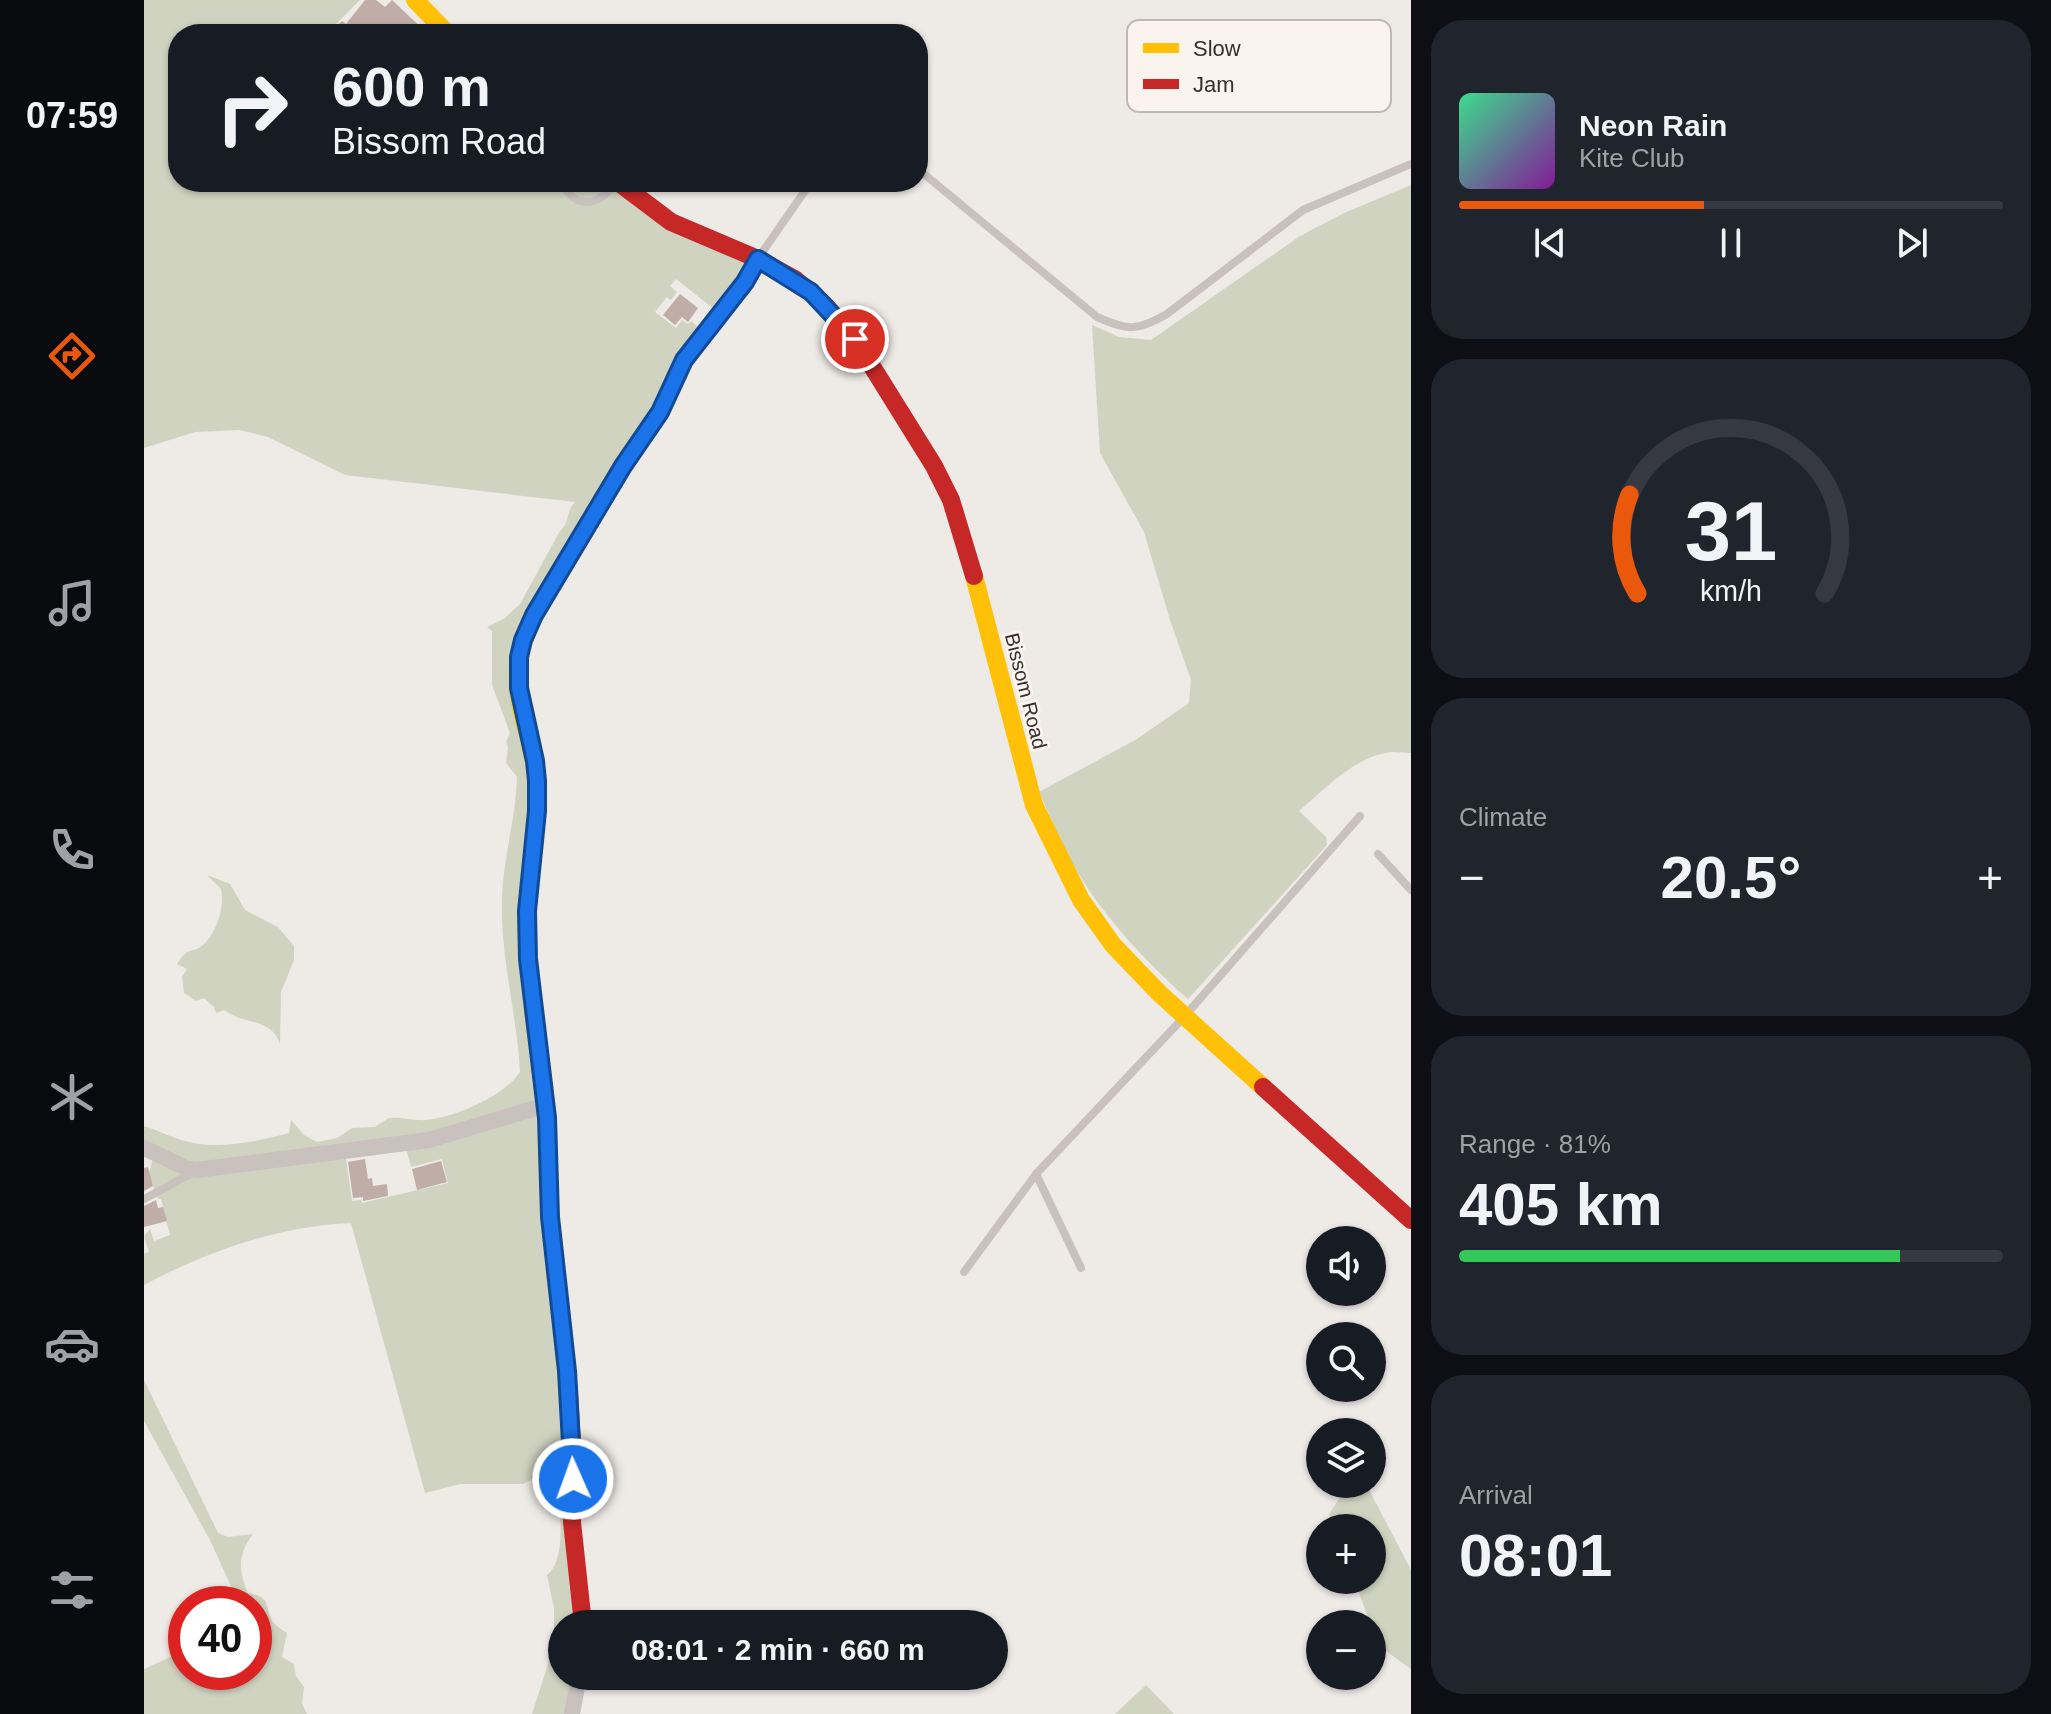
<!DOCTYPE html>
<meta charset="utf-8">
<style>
:root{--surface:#171b24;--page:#20242c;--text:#f1f3f6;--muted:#9ea1a6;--line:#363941;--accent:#ea580c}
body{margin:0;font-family:Helvetica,sans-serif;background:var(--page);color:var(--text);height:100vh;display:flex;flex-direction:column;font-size:30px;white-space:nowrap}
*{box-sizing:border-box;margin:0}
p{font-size:26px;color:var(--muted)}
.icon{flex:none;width:44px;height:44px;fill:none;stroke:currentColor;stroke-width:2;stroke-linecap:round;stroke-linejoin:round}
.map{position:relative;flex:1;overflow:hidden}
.sheet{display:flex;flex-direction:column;gap:20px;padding:20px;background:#0d0f14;width:640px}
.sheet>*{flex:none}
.guide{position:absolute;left:24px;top:24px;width:760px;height:168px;border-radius:32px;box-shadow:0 2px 6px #0004;background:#171b24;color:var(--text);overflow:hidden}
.buttons{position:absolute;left:1162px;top:1226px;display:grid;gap:16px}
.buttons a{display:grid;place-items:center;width:80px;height:80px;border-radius:50%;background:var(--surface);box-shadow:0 2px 6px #0004;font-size:40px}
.speed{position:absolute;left:24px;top:1586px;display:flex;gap:16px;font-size:40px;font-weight:700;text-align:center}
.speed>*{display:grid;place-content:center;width:104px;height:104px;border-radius:50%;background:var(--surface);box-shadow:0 2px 6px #0004;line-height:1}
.speed .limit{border:12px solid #d22;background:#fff;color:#111}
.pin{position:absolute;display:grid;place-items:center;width:68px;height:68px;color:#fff;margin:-34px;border:4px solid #fff;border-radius:50%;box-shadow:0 2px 8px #0007}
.me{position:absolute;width:88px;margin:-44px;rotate:358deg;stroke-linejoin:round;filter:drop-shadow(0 0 6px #0008)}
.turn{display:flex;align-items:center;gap:28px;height:168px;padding:0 32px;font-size:36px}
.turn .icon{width:104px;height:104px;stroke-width:2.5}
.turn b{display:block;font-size:56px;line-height:68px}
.big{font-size:60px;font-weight:700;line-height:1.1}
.sheet .card{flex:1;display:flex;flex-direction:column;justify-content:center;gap:12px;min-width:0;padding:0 28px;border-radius:32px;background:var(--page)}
.sheet .dial{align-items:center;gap:0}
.dial svg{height:208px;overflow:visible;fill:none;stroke:var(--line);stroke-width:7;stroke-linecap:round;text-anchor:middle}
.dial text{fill:var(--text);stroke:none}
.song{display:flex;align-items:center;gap:24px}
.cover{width:96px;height:96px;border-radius:12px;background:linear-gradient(135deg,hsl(150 70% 55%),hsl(290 70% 35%))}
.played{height:8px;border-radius:4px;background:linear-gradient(90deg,var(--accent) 45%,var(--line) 45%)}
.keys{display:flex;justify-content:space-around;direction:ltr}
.heat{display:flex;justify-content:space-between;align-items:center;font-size:44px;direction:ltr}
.charge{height:12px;border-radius:6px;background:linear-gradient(90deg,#34c759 81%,var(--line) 0)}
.trip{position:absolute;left:404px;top:1610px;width:460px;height:80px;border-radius:40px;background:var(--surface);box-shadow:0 2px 6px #0004;font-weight:700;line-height:80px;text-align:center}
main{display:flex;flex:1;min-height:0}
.dock{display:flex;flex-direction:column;width:144px;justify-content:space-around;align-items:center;background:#090b0e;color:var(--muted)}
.dock .icon{width:56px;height:56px}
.dock .on{color:var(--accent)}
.dock b{font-size:36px;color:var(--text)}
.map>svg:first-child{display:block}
.green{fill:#d1d3c1;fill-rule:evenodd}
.building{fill:#c0ada8}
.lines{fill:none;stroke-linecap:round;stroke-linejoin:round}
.lane{stroke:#c8c1be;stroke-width:8}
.street{stroke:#c8c1be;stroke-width:16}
.slow{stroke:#ffc107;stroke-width:18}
.jam{stroke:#c62828;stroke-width:18}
.route-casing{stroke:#114b97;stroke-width:20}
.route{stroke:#1a73e8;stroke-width:14}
.labels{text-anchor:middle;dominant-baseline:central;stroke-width:6;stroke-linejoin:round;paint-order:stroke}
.street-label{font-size:20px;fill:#392e2c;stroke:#faf3ee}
.key{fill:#faf3ee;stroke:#c0b8b4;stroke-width:2}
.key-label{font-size:22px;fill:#392e2c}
</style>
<main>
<nav class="dock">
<b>07:59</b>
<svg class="icon on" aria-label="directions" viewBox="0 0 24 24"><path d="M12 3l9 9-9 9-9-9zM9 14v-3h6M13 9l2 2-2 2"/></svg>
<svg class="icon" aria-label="music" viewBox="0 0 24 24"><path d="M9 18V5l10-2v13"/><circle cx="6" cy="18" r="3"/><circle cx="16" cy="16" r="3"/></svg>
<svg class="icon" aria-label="phone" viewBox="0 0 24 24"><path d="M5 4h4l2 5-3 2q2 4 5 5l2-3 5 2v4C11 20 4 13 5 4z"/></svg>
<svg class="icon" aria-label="climate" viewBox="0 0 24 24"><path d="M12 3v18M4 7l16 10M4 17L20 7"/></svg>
<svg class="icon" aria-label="car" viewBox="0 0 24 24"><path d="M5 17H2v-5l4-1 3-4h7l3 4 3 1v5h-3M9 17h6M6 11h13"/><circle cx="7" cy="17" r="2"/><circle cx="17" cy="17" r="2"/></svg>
<svg class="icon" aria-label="filters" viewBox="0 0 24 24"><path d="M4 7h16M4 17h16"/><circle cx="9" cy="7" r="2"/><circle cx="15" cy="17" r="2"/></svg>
</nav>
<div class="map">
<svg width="1267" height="1714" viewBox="0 0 1267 1714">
<rect width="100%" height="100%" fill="#eeeae6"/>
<g class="green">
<path d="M 0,0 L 216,0 L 182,34 L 34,34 L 34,182 L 473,182 L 614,259 L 575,313 L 532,279 L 526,286 L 533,292 L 527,300 L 523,297 L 511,312 L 532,328 L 538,320 L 544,324 L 547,321 L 553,326 L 551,336 L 380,633 L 387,742 L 383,908 L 438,1624 L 418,1624 L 418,1676 L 434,1676 L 427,1714 L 388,1714 L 404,1664 L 410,1633 L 410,1608 L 403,1575 C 424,1561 419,1488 400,1473 L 379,1484 L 316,1484 L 281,1493 L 207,1223 C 136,1226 63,1251 0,1285 L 0,1254 L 5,1252 L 0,1236 L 6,1229 L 10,1241 L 26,1235 L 17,1199 L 14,1199 L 5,1174 L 10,1153 L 0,1149 L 0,1126 C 16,1131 32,1140 49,1143 C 80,1149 115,1141 145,1133 L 147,1120 L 160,1135 L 173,1142 L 193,1138 L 208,1128 L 231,1127 L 245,1118 C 257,1117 270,1121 283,1120 C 312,1117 360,1096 376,1072 C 373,1014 356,957 358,899 C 359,858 372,818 373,777 L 362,763 L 364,747 L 362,742 L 366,733 L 348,685 L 348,631 L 343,627 L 361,618 L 376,604 L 416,531 C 427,521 421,512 431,502 L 201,475 L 124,437 L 96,430 L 51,432 L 0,448 ZM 261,1144 L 267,1167 L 298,1159 L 304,1183 L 218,1203 L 217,1200 L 208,1201 L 201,1152 Z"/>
<path d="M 1267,185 L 1267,753 C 1259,753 1249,751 1241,753 C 1207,760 1180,790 1155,811 L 1182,837 L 1183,845 L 1044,999 C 1000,961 949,905 923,853 C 913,833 904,812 895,792 L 993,739 L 1045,703 L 1047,680 L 1026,620 L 1000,532 L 956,453 L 948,325 L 975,337 L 1007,340 L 1156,236 L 1200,213 Z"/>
<path d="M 63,875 L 86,884 L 101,910 L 134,927 L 150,946 L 150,960 L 137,992 L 136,1044 C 128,1017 97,1025 81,1010 L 72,1013 L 70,1007 L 60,998 L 52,1001 L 40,993 L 38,977 L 43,969 L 33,964 C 46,944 47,955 59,945 C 73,932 81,907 77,889 Z"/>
<path d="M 0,1380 L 74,1533 L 84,1537 L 109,1534 C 94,1554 94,1570 104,1593 C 132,1597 118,1612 132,1625 C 135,1628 139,1630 143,1633 L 138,1657 L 150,1664 L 152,1676 L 160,1687 L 158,1703 L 163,1714 L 0,1714 L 0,1669 L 42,1650 L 42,1672 L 110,1672 L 110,1604 L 95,1604 L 66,1540 L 0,1421 Z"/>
<path d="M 1205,1484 L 1222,1484 L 1267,1570 L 1267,1669 L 1235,1646 L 1210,1580 L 1228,1580 L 1228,1528 L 1190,1528 L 1185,1514 Z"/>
<path d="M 1002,1685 L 1030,1714 L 971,1714 Z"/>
</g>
<g class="building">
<path d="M 221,0 L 232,0 L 241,7 L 248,0 L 284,34 L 185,34 L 198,21 L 202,24 Z"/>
<path d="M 536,294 L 554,308 L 544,322 L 538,317 L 531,325 L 519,315 Z"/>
<path d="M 221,1159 L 224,1179 L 228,1178 L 229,1186 L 243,1184 L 244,1196 L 219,1201 L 219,1197 L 209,1198 L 204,1162 Z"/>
<path d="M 297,1161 L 303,1182 L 273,1190 L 268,1169 Z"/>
<path d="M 4,1167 L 9,1186 L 0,1191 L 0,1168 Z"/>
<path d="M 12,1200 L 14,1208 L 19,1207 L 23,1221 L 0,1227 L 0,1206 Z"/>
</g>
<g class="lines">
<g class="lane">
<path d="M 774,169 L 953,317 C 984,331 993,331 1023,314 L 1159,210 L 1267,164"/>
<path d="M 416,182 C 433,210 453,207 472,183"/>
<path d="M 615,257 L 667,182"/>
<path d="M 1234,854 L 1267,890"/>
<path d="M 892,1174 L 937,1268"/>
<path d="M 0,1199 L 52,1171"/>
<path d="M 820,1272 L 892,1174 L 1040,1017 L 1216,816"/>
</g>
<g class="street">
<path d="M 0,1148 L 42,1168 L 53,1170 L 285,1140 L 402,1105"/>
<path d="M 428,1714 L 435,1676"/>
</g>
<g class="slow">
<path d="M 271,0 L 304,34"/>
<path d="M 830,576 L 890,805 L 937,900 L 969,945 L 1015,993 L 1119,1087"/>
<path d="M 391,1014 C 386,980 381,945 383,910 C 385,868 396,825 393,782 C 390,741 366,696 376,655 C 385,614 413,577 434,541"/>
</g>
<g class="jam">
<path d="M 474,182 L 527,222 L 614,259 L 652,280 L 680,304 L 711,339 L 790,466 L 807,500 L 830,576"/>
<path d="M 434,541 L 479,466 L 516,412 L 540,360 L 601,282 L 614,259"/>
<path d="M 391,1014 L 403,1118 L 406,1217 L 425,1392 L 429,1461 L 428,1522 L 439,1624"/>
<path d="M 1119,1087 L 1267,1220"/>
</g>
</g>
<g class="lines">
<g class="route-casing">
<path id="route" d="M 429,1479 L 423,1371 L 406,1217 L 403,1118 L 384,959 L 383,911 L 393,811 L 393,781 L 391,761 L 375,688 L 375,657 L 379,640 L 390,615 L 479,466 L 516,412 L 540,360 L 601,282 L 614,259 L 667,292 L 711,339"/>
</g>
<use href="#route" class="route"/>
</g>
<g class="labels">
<g class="street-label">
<text transform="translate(882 691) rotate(76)">Bissom Road</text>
</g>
</g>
<rect x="983" y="20" width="264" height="92" rx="12" class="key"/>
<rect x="999" y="43" width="36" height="10" fill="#ffc107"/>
<rect x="999" y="79" width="36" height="10" fill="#c62828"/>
<g class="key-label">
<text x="1049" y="56">Slow</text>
<text x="1049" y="92">Jam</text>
</g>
</svg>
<div class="buttons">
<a><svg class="icon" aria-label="sound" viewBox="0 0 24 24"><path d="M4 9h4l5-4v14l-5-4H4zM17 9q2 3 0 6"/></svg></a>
<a><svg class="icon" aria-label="search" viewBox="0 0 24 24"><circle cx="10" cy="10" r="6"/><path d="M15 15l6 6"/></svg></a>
<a><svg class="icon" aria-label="layers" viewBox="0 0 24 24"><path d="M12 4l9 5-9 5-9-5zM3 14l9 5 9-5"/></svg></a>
<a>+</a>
<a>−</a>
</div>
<div class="speed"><div class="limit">40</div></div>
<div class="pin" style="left:711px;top:339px;background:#d93025"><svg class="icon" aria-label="arrive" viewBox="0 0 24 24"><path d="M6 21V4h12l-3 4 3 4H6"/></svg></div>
<svg class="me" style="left:429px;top:1479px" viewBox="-20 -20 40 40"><circle r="17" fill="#1a73e8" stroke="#fff" stroke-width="3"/><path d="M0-11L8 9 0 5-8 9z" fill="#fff"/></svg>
<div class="trip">08:01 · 2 min · 660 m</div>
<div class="guide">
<div class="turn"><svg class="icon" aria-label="right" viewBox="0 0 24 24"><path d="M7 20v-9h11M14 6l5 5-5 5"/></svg><div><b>600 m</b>Bissom Road</div></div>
</div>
</div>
<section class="sheet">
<div class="card">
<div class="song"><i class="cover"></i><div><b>Neon Rain</b><p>Kite Club</p></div></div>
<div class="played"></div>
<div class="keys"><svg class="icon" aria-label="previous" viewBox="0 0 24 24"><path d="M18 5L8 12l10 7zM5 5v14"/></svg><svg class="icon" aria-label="pause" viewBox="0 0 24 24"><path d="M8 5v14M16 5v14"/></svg><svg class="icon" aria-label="next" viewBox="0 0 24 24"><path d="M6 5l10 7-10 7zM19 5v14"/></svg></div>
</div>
<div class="card dial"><svg viewBox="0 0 100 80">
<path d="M14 69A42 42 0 1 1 86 69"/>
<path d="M14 69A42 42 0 0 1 11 31" stroke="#ea580c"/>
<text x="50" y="56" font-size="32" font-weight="700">31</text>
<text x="50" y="72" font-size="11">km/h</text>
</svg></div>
<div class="card"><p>Climate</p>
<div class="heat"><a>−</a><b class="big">20.5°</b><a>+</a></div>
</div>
<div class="card"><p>Range · 81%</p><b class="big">405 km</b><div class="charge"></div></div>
<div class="card"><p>Arrival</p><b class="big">08:01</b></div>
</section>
</main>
